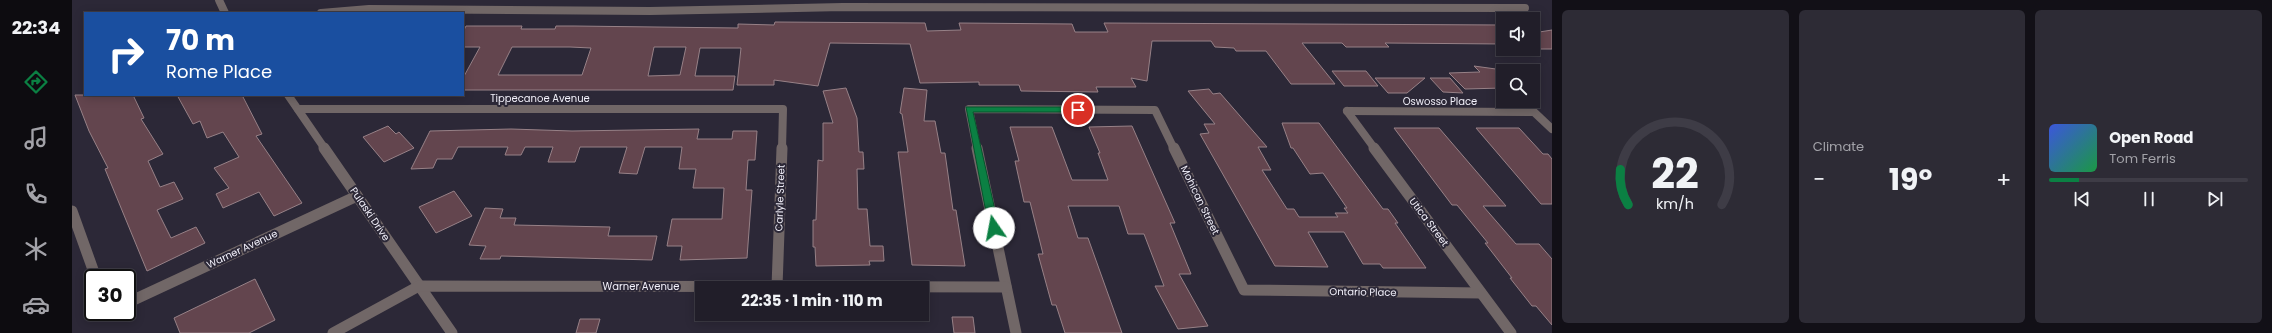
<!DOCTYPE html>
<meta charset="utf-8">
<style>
:root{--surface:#211e29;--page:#2d2b35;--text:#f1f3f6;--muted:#a2a2a8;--line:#3e3c46;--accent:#0b8043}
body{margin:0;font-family:Poppins,sans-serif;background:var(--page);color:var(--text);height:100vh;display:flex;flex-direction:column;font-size:15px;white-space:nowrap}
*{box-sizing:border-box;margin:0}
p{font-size:13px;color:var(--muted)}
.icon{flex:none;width:22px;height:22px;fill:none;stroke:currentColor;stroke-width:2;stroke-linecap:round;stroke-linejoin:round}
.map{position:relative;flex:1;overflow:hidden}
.details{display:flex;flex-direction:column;gap:10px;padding:10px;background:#121017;width:720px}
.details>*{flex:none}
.top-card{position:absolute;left:12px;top:12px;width:380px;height:84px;border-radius:0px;box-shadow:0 2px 10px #0003,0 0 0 1px var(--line);background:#1a4fa0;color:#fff;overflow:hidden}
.controls{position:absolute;left:1424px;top:12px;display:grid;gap:8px}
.controls a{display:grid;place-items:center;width:44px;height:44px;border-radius:0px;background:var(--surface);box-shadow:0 2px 10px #0003,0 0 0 1px var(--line);font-size:20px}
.speed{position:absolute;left:12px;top:269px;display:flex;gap:8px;font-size:20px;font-weight:700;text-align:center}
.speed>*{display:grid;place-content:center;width:52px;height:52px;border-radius:50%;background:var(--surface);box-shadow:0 2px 10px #0003,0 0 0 1px var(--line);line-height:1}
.speed .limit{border:2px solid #111;border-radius:6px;background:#fff;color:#111}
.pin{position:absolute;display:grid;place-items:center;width:34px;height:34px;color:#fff;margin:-17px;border:2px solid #fff;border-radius:50%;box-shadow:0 1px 4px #0007}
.me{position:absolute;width:44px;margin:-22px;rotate:348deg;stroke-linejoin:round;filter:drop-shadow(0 0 3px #0008)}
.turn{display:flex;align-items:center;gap:14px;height:84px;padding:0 16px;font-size:18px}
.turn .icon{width:52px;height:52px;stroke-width:2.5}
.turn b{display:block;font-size:28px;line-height:34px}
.big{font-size:30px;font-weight:700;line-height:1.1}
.details .card{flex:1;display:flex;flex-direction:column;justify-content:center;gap:6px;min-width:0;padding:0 14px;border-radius:6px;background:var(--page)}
.details .dial{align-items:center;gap:0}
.dial svg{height:104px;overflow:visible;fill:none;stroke:var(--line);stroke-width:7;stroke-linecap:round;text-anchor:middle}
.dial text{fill:var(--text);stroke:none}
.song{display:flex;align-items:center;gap:12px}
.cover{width:48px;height:48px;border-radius:6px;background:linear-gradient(135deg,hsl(230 70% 55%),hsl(140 70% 35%))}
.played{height:4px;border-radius:2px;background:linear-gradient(90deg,var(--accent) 15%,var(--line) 15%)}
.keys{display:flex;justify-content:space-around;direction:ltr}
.heat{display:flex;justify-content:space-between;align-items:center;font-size:22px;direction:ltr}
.details .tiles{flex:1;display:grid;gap:10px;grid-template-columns:repeat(3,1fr)}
.trip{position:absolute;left:623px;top:281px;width:234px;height:40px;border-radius:0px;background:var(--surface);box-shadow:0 2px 10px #0003,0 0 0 1px var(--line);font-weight:700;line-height:40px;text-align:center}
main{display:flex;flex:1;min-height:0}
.tab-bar{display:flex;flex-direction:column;width:72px;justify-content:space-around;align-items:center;background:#0d0c10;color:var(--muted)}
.tab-bar .icon{width:28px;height:28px}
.tab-bar .active{color:var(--accent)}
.tab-bar b{font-size:18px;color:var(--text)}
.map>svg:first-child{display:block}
.building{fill:#63454e;stroke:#978187;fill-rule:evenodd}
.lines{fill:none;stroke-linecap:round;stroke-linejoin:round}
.minor-far1{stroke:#716767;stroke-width:8}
.minor{stroke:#716767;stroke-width:11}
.route{fill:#0b8043;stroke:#07532c}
.labels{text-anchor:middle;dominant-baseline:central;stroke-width:4;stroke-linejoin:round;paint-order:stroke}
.street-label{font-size:10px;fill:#f2f0fa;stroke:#2c2837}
</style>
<main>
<nav class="tab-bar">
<b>22:34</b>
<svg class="icon active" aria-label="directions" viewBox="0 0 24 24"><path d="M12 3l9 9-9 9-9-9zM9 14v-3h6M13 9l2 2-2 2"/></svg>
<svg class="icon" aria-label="music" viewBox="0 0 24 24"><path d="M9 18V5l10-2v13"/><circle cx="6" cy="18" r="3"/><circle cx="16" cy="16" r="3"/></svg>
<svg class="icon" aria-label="phone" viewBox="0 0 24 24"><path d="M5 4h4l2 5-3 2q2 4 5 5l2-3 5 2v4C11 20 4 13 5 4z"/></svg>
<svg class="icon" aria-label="climate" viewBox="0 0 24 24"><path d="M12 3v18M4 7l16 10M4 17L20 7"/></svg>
<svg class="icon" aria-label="car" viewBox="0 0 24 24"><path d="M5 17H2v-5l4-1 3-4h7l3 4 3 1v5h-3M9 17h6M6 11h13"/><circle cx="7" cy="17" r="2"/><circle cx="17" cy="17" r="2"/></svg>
</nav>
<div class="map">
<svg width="1480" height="333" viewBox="0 0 1480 333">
<rect width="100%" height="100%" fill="#2c2837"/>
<g class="building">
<path d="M 703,22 L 853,23 L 855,31 L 889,30 L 887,23 L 1000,24 L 1003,32 L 1036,32 L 1032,23 L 1431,25 L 1431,44 L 1313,43 L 1317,47 L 1274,47 L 1270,43 L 1230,43 L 1263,84 L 1219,84 L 1194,51 L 1164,51 L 1162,48 L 1143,47 L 1139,41 L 1080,41 L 1075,81 L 1059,78 L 1064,87 L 1024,87 L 1026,92 L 949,91 L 947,85 L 907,85 L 907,82 L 848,83 L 838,44 L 758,43 L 746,86 L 702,80 L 702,85 L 665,85 L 669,48 L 628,48 L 623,76 L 663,76 L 661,90 L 391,90 L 391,78 L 408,47 L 391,47 L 391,32 L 394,26 L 450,26 L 449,29 L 483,29 L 484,26 L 502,26 L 666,28 L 666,24 L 702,25 ZM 440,47 L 498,47 L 519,48 L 510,75 L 426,75 ZM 582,47 L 614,47 L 608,75 L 576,76 Z"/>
<path d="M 1480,30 L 1480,49 L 1461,49 L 1461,33 Z"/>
<path d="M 1402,66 L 1431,70 L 1431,88 L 1393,89 L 1377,73 L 1408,72 Z"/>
<path d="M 1260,71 L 1294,71 L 1306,86 L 1272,86 Z"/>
<path d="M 1303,78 L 1353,78 L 1335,93 L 1316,93 Z"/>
<path d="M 1358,78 L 1378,78 L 1391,93 L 1371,92 Z"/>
<path d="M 774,88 L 785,118 L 787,152 L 791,152 L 792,169 L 785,169 L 786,209 L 795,209 L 798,246 L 811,246 L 812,261 L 797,261 L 798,265 L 744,266 L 743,247 L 741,247 L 741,220 L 744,220 L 746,160 L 751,161 L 751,123 L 761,123 L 751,91 Z"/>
<path d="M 832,88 L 855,90 L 852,121 L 863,121 L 869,153 L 873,153 L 881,210 L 884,210 L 893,266 L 840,265 L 826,152 L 836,152 L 830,114 L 828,113 Z"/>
<path d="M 1137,89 L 1141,94 L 1148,93 L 1195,147 L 1186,147 L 1199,170 L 1190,170 L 1215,209 L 1222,209 L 1227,217 L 1266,217 L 1263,213 L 1276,213 L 1272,208 L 1275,208 L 1251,173 L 1238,174 L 1221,148 L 1219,148 L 1210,123 L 1247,123 L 1311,209 L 1316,209 L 1326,223 L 1323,223 L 1354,268 L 1311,268 L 1308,264 L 1291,264 L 1272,232 L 1236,232 L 1256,267 L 1203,266 L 1128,134 L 1137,133 L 1132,124 L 1143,124 L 1116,91 Z"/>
<path d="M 3,95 L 61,95 L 72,118 L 69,119 L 91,154 L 76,161 L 88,187 L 102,182 L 111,199 L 85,210 L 99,238 L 124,227 L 133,243 L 75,271 L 33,169 L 36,168 L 17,131 Z"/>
<path d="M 105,95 L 170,95 L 190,134 L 184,136 L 230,203 L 202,216 L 187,192 L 151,208 L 144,194 L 157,188 L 142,168 L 167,157 L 151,132 L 135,138 L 128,121 L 121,124 Z"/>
<path d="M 316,126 L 324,134 L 327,132 L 342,148 L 312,162 L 291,137 Z"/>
<path d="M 1060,126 L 1103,223 L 1098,223 L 1119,274 L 1107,274 L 1136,326 L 1106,329 L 1083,286 L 1092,286 L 1072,234 L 1056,234 L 1047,206 L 996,206 L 1006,238 L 1016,238 L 1050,333 L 993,333 L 984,305 L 980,305 L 966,254 L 971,254 L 958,202 L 952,202 L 943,161 L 947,161 L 938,127 L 980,127 L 1000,180 L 1036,180 L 1026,153 L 1028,153 L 1017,127 Z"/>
<path d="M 1322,128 L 1367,128 L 1434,206 L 1411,206 L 1444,244 L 1467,244 L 1480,259 L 1480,325 L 1464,306 L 1460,306 L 1438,278 L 1440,278 L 1413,243 L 1416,243 L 1385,205 L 1380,205 Z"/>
<path d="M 1404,128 L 1447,128 L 1471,154 L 1476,154 L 1480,159 L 1480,204 L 1469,204 Z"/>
<path d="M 439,129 L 500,131 L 627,129 L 625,139 L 660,139 L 661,131 L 685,131 L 683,160 L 676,160 L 674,190 L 680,190 L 675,258 L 608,260 L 610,246 L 595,246 L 600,219 L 650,219 L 652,188 L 621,188 L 624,169 L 607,169 L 610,147 L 573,147 L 565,174 L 547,173 L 555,147 L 508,147 L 503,162 L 476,162 L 481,147 L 453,147 L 449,155 L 433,155 L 436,147 L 386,147 L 380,159 L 365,159 L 361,168 L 339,169 L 358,131 Z"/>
<path d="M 382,191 L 400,216 L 364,233 L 347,207 Z"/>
<path d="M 413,208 L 431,209 L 428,218 L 444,218 L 442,225 L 538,227 L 536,236 L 585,236 L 580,260 L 429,256 L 428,259 L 408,259 L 414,246 L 397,245 Z"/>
<path d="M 183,279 L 203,320 L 177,333 L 108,333 L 102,318 Z"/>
<path d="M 880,317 L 901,317 L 903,333 L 882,333 Z"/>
<path d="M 508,319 L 528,319 L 524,333 L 504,333 Z"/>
</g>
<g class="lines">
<g class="minor-far1">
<path d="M 147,0 L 153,13"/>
<path d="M 249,13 L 297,9 L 578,11 L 771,7 L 1453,8"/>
<path d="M 216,95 L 253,149"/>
<path d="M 226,109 L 711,109 L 710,149"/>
<path d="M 1275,111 L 1303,149"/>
<path d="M 1275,111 L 1462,112 L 1480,129"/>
<path d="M 905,149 L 897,109 L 1083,110 L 1102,149"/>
</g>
<g class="minor">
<path d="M 252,148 L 380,333"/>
<path d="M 905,148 L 944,333"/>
<path d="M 1102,148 L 1172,290 L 1409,293"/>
<path d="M 1302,148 L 1439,333"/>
<path d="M 0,211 L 24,278"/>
<path d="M 705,287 L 710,148"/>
<path d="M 55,303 L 285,196"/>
<path d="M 261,333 L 347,286 L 934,287"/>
</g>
</g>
<path class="route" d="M 894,107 L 1006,107 L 1010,110 L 1006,112 L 901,112 L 927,228 L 922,231 L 917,228 Z"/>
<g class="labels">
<g class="street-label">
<text x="468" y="98">Tippecanoe Avenue</text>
<text x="1368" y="101">Oswosso Place</text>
<text transform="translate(708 198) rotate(-88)">Carlyle Street</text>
<text transform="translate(1128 200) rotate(64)">Mohican Street</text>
<text transform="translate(298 214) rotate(56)">Pulaski Drive</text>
<text transform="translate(1357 222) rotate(53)">Utica Street</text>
<text transform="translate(170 249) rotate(-25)">Warner Avenue</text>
<text x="569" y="286">Warner Avenue</text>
<text transform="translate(1291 292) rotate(1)">Ontario Place</text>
</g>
</g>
</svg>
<div class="controls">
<a><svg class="icon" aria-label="sound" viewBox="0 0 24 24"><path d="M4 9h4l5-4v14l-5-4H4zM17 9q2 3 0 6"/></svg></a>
<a><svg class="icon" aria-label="search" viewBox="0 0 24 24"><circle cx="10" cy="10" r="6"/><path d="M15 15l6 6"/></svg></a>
</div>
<div class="speed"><div class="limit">30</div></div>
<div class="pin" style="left:1006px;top:110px;background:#d93025"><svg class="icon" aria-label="arrive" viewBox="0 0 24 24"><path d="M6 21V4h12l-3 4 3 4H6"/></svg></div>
<svg class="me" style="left:922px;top:228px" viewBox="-20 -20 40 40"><circle r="19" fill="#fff"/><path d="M0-13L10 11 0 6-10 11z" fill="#0b8043"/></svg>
<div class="trip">22:35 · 1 min · 110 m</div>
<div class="top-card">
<div class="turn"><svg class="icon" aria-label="right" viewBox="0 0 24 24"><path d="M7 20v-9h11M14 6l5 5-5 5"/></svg><div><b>70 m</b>Rome Place</div></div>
</div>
</div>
<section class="details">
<div class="tiles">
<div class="card dial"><svg viewBox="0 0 100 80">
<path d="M14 69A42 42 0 1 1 86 69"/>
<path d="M14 69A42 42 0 0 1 8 42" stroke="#0b8043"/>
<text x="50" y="56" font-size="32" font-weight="700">22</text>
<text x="50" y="72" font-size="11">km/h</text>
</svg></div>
<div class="card"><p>Climate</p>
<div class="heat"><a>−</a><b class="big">19°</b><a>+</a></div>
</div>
<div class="card">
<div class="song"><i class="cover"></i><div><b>Open Road</b><p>Tom Ferris</p></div></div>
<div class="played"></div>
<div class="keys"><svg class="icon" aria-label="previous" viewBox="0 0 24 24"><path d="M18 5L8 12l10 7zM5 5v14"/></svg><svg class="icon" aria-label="pause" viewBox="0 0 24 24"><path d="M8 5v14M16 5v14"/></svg><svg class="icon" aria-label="next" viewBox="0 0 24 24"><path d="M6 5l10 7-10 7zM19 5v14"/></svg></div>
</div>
</div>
</section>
</main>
